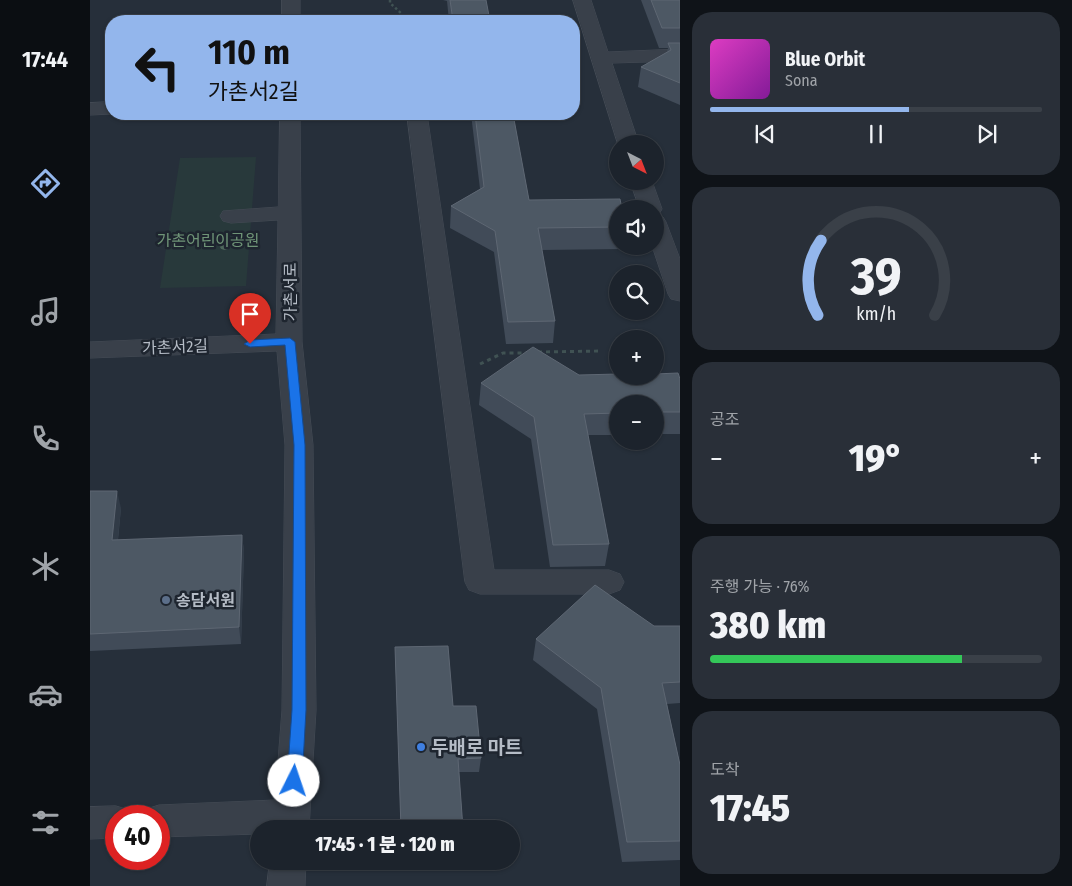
<!DOCTYPE html>
<html lang="ko">
<meta charset="utf-8">
<style>
:root{--surface:#1c232c;--page:#292f38;--text:#f1f3f6;--muted:#a0a4a9;--line:#3a4048;--accent:#93b6ec}
body{margin:0;font-family:"Fira Sans Condensed","Noto Sans KR",sans-serif;background:var(--page);color:var(--text);height:100vh;display:flex;flex-direction:column;font-size:19px;white-space:nowrap}
*{box-sizing:border-box;margin:0}
p{font-size:16px;color:var(--muted)}
.icon{flex:none;width:28px;height:28px;fill:none;stroke:currentColor;stroke-width:2;stroke-linecap:round;stroke-linejoin:round}
.map{position:relative;flex:1;overflow:hidden}
.drawer{display:flex;flex-direction:column;gap:12px;padding:12px;background:#0f1318;width:392px}
.drawer>*{flex:none}
.hud{position:absolute;left:15px;top:15px;width:475px;height:105px;border-radius:20px;box-shadow:0 1px 4px #0004,0 0 0 1px var(--line);background:#93b6ec;color:#111;overflow:hidden}
.needle{width:32px;rotate:138deg}
.controls{position:absolute;left:519px;top:135px;display:grid;gap:10px}
.controls a{display:grid;place-items:center;width:55px;height:55px;border-radius:50%;background:var(--surface);box-shadow:0 1px 4px #0004,0 0 0 1px var(--line);font-size:25px}
.speed{position:absolute;left:15px;top:805px;display:flex;gap:10px;font-size:25px;font-weight:700;text-align:center}
.speed>*{display:grid;place-content:center;width:65px;height:65px;border-radius:50%;background:var(--surface);box-shadow:0 1px 4px #0004,0 0 0 1px var(--line);line-height:1}
.speed .limit{border:8px solid #d22;background:#fff;color:#111}
.pin{position:absolute;display:grid;place-items:center;width:42px;height:42px;color:#fff;margin:-51px -21px;border-radius:50% 50% 50% 0;rotate:-45deg;box-shadow:0 0 5px #0007}
.pin .icon{rotate:45deg}
.me{position:absolute;width:55px;margin:-28px;rotate:4deg;stroke-linejoin:round;filter:drop-shadow(0 0 4px #0008)}
.turn{display:flex;align-items:center;gap:18px;height:105px;padding:0 20px;font-size:22px}
.turn .icon{width:65px;height:65px;stroke-width:2.5}
.turn b{display:block;font-size:35px;line-height:42px}
.big{font-size:38px;font-weight:800;line-height:1.1}
.drawer .card{flex:1;display:flex;flex-direction:column;justify-content:center;gap:8px;min-width:0;padding:0 18px;border-radius:20px;background:var(--page)}
.drawer .dial{align-items:center;gap:0}
.dial svg{height:130px;overflow:visible;fill:none;stroke:var(--line);stroke-width:7;stroke-linecap:round;text-anchor:middle}
.dial text{fill:var(--text);stroke:none}
.song{display:flex;align-items:center;gap:15px}
.cover{width:60px;height:60px;border-radius:8px;background:linear-gradient(135deg,hsl(310 70% 55%),hsl(290 70% 35%))}
.played{height:5px;border-radius:2px;background:linear-gradient(90deg,var(--accent) 60%,var(--line) 60%)}
.keys{display:flex;justify-content:space-around;direction:ltr}
.heat{display:flex;justify-content:space-between;align-items:center;font-size:28px;direction:ltr}
.charge{height:8px;border-radius:4px;background:linear-gradient(90deg,#34c759 76%,var(--line) 0)}
.trip{position:absolute;left:160px;top:820px;width:270px;height:50px;border-radius:25px;background:var(--surface);box-shadow:0 1px 4px #0004,0 0 0 1px var(--line);font-weight:800;line-height:50px;text-align:center}
main{display:flex;flex:1;min-height:0}
.dock{display:flex;flex-direction:column;width:90px;justify-content:space-around;align-items:center;background:#0b0e12;color:var(--muted)}
.dock .icon{width:35px;height:35px}
.dock .active{color:var(--accent)}
.dock b{font-size:22px;color:var(--text)}
.map>svg:first-child{display:block}
.green{fill:#28393b}
.lines{fill:none;stroke-linecap:round;stroke-linejoin:round}
.minor-casing{stroke:#454c56;stroke-width:1}
.path-far1{stroke:#405253;stroke-width:2.5;stroke-dasharray:2.5 2.5;stroke-linecap:butt}
.path{stroke:#405253;stroke-width:3;stroke-dasharray:4 4;stroke-linecap:butt}
.minor{fill:#39404a;fill-rule:evenodd}
.tree{fill:#4e675c}
.wall{fill:#414b58}
.shaded-wall{fill:#313b47}
.building{fill:#4d5864;stroke:#5e6773}
.route{fill:#1a73e8;stroke:#114b97}
.service-dot{fill:#5c6f8a;stroke:#1e252f;stroke-width:2}
.shop-dot{fill:#3f7fe0;stroke:#1e252f;stroke-width:2}
.labels{text-anchor:middle;dominant-baseline:central;stroke-width:5;stroke-linejoin:round;paint-order:stroke}
.park-label{font-size:16px;fill:#6f9477;stroke:#1e252f}
.street-label{font-size:16px;fill:#b5bcc6;stroke:#1e252f}
.poi-label{font-size:16px;font-weight:bold;fill:#b5bcc6;stroke:#1e252f;text-anchor:start}
.near-poi-label{font-size:19px;font-weight:bold;fill:#b5bcc6;stroke:#1e252f;text-anchor:start}
</style>
<main>
<nav class="dock">
<b>17:44</b>
<svg class="icon active" aria-label="directions" viewBox="0 0 24 24"><path d="M12 3l9 9-9 9-9-9zM9 14v-3h6M13 9l2 2-2 2"/></svg>
<svg class="icon" aria-label="music" viewBox="0 0 24 24"><path d="M9 18V5l10-2v13"/><circle cx="6" cy="18" r="3"/><circle cx="16" cy="16" r="3"/></svg>
<svg class="icon" aria-label="phone" viewBox="0 0 24 24"><path d="M5 4h4l2 5-3 2q2 4 5 5l2-3 5 2v4C11 20 4 13 5 4z"/></svg>
<svg class="icon" aria-label="climate" viewBox="0 0 24 24"><path d="M12 3v18M4 7l16 10M4 17L20 7"/></svg>
<svg class="icon" aria-label="car" viewBox="0 0 24 24"><path d="M5 17H2v-5l4-1 3-4h7l3 4 3 1v5h-3M9 17h6M6 11h13"/><circle cx="7" cy="17" r="2"/><circle cx="17" cy="17" r="2"/></svg>
<svg class="icon" aria-label="filters" viewBox="0 0 24 24"><path d="M4 7h16M4 17h16"/><circle cx="9" cy="7" r="2"/><circle cx="15" cy="17" r="2"/></svg>
</nav>
<div class="map">
<svg width="590" height="886" viewBox="0 0 590 886">
<rect width="100%" height="100%" fill="#262f3a"/>
<path class="green" d="M 166,157 L 156,286 L 70,288 L 90,158 Z"/>
<g class="lines">
<g class="minor-casing">
<g id="minor">
<rect x="192" y="0" width="18" height="21"/>
<path d="M 483,0 L 501,0 L 518,52 L 590,49 L 590,61 L 522,63 L 549,144 L 528,144 Z"/>
<path d="M 21,102 L 22,114 L 0,115 L 0,103 Z"/>
<path d="M 190,114 L 210,114 L 212,342 L 223,445 L 226,710 L 219,829 L 169,829 L 169,834 L 69,837 L 69,816 L 53,816 L 56,809 L 69,805 L 185,800 L 192,710 L 195,445 L 187,351 L 0,358 L 0,342 L 186,334 L 188,220 L 141,223 L 133,221 L 130,216 L 133,211 L 188,207 Z"/>
<path d="M 317,114 L 337,114 L 404,570 L 519,570 L 530,574 L 534,582 L 530,590 L 519,594 L 390,594 L 379,590 L 375,582 Z"/>
<path d="M 540,181 L 562,181 L 572,209 L 569,214 L 565,215 L 565,209 L 550,209 Z"/>
<path d="M 565,215 L 573,217 L 576,222 L 590,259 L 590,301 L 581,299 L 578,294 L 562,246 L 565,246 Z"/>
<path d="M 26,806 L 39,810 L 41,816 L 26,816 L 26,838 L 0,839 L 0,807 Z"/>
<path d="M 180,861 L 216,861 L 215,886 L 177,886 Z"/>
</g>
</g>
<path class="path-far1" d="M 300,0 L 300,3 L 312,14 L 313,21"/>
<g class="path">
<path d="M 448,352 L 512,351"/>
<path d="M 390,364 L 413,353 L 436,353"/>
</g>
<use href="#minor" class="minor"/>
</g>
<circle class="tree" cx="135" cy="244" r="6"/>
<g class="wall">
<path d="M 353,0 L 396,0 L 400,21 L 359,21 L 357,1 Z"/>
<path d="M 551,0 L 590,0 L 590,105 L 548,87 L 551,67 L 577,52 L 578,48 L 569,48 Z"/>
<path d="M 381,114 L 423,114 L 439,200 L 528,209 L 528,246 L 534,246 L 534,249 L 452,250 L 465,321 L 463,343 L 416,344 L 404,252 L 360,228 L 361,206 L 390,189 Z"/>
<path d="M 489,375 L 590,379 L 590,434 L 565,434 L 565,404 L 528,404 L 528,435 L 498,435 L 519,544 L 515,566 L 460,567 L 441,439 L 389,405 L 391,383 Z"/>
<path d="M 0,491 L 31,508 L 28,540 L 152,535 L 154,552 L 151,644 L 0,651 Z"/>
<path d="M 564,626 L 590,626 L 590,703 L 577,704 L 590,765 L 590,860 L 532,862 L 507,709 L 443,660 L 446,639 Z"/>
<path d="M 305,647 L 363,706 L 391,758 L 389,772 L 369,772 L 373,829 L 311,829 Z"/>
</g>
<g class="shaded-wall">
<path d="M 27,491 L 31,508 L 26,557 L 22,540 Z"/>
<path d="M 152,535 L 154,552 L 151,644 L 149,627 Z"/>
</g>
<g class="building">
<path d="M 360,0 L 396,0 L 400,21 L 363,21 Z"/>
<path d="M 561,0 L 590,0 L 590,28 L 572,28 Z"/>
<path d="M 578,43 L 590,43 L 590,83 L 551,67 L 581,50 Z"/>
<path d="M 385,114 L 423,114 L 439,200 L 530,199 L 532,209 L 528,209 L 528,227 L 448,228 L 465,321 L 418,322 L 405,231 L 361,206 L 394,187 Z"/>
<path d="M 443,347 L 489,375 L 528,374 L 528,376 L 565,376 L 565,374 L 588,373 L 590,379 L 590,412 L 565,412 L 565,404 L 528,404 L 528,413 L 494,414 L 519,544 L 463,545 L 444,417 L 391,383 Z"/>
<path d="M 0,491 L 27,491 L 22,540 L 152,535 L 149,627 L 0,634 Z"/>
<path d="M 505,585 L 564,626 L 590,626 L 590,682 L 572,683 L 590,765 L 590,841 L 537,842 L 511,688 L 446,639 Z"/>
<path d="M 358,646 L 363,706 L 386,706 L 391,758 L 368,759 L 373,829 L 311,829 L 305,647 Z"/>
</g>
<path class="route" d="M 200,338 L 205,342 L 215,445 L 216,710 L 212,781 L 209,785 L 204,787 L 199,785 L 197,781 L 202,710 L 204,445 L 195,345 L 160,347 L 154,344 L 160,340 Z"/>
<circle class="service-dot" cx="76" cy="600" r="5"/>
<circle class="shop-dot" cx="331" cy="747" r="5"/>
<g class="labels">
<g class="park-label">
<text x="118" y="240">가촌어린이공원</text>
</g>
<g class="street-label">
<text transform="translate(200 292) rotate(-90)">가촌서로</text>
<text transform="translate(85 347) rotate(-2)">가촌서2길</text>
</g>
<g class="poi-label">
<text x="86" y="600">송담서원</text>
</g>
<g class="near-poi-label">
<text x="341" y="747">두배로 마트</text>
</g>
</g>
</svg>
<div class="controls">
<a><svg class="needle" viewBox="-14 -14 28 28"><path d="M0-13l5 13h-10z" fill="#e53935"/><path d="M0 13l5-13h-10z" fill="#a0a4a9"/></svg></a>
<a><svg class="icon" aria-label="sound" viewBox="0 0 24 24"><path d="M4 9h4l5-4v14l-5-4H4zM17 9q2 3 0 6"/></svg></a>
<a><svg class="icon" aria-label="search" viewBox="0 0 24 24"><circle cx="10" cy="10" r="6"/><path d="M15 15l6 6"/></svg></a>
<a>+</a>
<a>−</a>
</div>
<div class="speed"><div class="limit">40</div></div>
<div class="pin" style="left:160px;top:344px;background:#d93025"><svg class="icon" aria-label="arrive" viewBox="0 0 24 24"><path d="M6 21V4h12l-3 4 3 4H6"/></svg></div>
<svg class="me" style="left:204px;top:781px" viewBox="-20 -20 40 40"><circle r="19" fill="#fff"/><path d="M0-13L10 11 0 6-10 11z" fill="#1a73e8"/></svg>
<div class="trip">17:45 · 1 분 · 120 m</div>
<div class="hud">
<div class="turn"><svg class="icon" aria-label="left" viewBox="0 0 24 24"><path d="M17 20v-9H6M10 6l-5 5 5 5"/></svg><div><b>110 m</b>가촌서2길</div></div>
</div>
</div>
<section class="drawer">
<div class="card">
<div class="song"><i class="cover"></i><div><b>Blue Orbit</b><p>Sona</p></div></div>
<div class="played"></div>
<div class="keys"><svg class="icon" aria-label="previous" viewBox="0 0 24 24"><path d="M18 5L8 12l10 7zM5 5v14"/></svg><svg class="icon" aria-label="pause" viewBox="0 0 24 24"><path d="M8 5v14M16 5v14"/></svg><svg class="icon" aria-label="next" viewBox="0 0 24 24"><path d="M6 5l10 7-10 7zM19 5v14"/></svg></div>
</div>
<div class="card dial"><svg viewBox="0 0 100 80">
<path d="M14 69A42 42 0 1 1 86 69"/>
<path d="M14 69A42 42 0 0 1 16 23" stroke="#93b6ec"/>
<text x="50" y="56" font-size="32" font-weight="700">39</text>
<text x="50" y="72" font-size="11">km/h</text>
</svg></div>
<div class="card"><p>공조</p>
<div class="heat"><a>−</a><b class="big">19°</b><a>+</a></div>
</div>
<div class="card"><p>주행 가능 · 76%</p><b class="big">380 km</b><div class="charge"></div></div>
<div class="card"><p>도착</p><b class="big">17:45</b></div>
</section>
</main>
